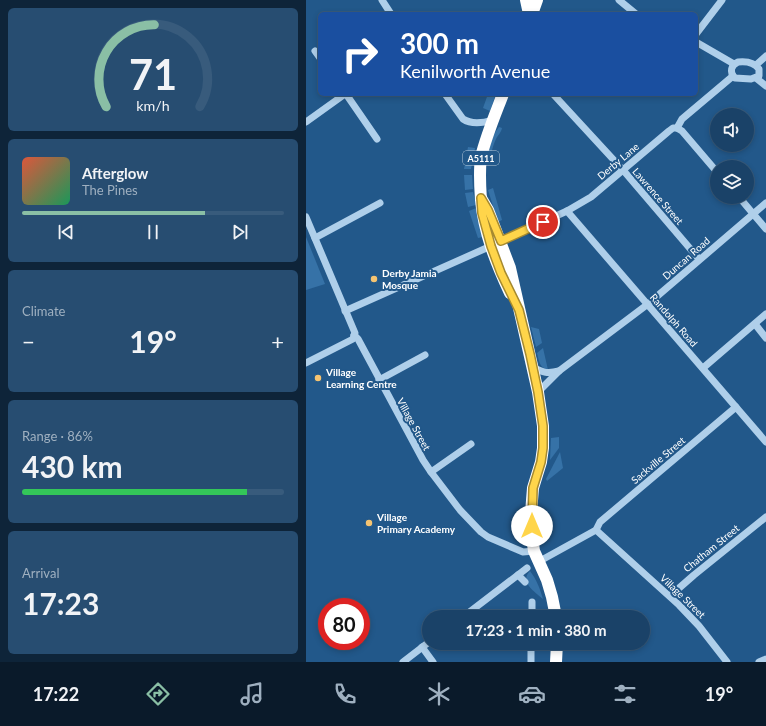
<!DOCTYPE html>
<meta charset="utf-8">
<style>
:root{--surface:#1a4268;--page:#274d71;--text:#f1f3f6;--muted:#9fb0c0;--line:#385b7c;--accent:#8abfa5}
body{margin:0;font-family:Lato,sans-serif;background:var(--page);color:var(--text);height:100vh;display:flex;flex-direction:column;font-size:15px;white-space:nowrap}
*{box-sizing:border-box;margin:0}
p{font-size:13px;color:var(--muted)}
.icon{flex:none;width:22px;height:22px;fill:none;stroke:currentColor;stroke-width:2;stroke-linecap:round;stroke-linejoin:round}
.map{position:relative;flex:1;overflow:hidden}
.drawer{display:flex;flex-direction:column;gap:8px;padding:8px;background:#0e2439;width:306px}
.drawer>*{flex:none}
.guide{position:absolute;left:12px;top:12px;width:380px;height:84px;border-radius:6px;box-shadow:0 2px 6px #0003,0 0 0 1px var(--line);background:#1a4fa0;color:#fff;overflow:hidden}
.tools{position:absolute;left:404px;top:108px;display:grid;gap:8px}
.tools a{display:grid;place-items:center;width:44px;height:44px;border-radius:50%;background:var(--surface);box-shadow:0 2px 6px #0003,0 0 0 1px var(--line);font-size:20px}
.speed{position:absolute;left:12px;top:598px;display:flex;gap:8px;font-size:20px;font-weight:700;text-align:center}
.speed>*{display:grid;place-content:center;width:52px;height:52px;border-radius:50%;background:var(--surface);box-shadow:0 2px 6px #0003,0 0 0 1px var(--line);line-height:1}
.speed .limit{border:6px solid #d22;background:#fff;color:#111}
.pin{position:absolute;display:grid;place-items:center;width:34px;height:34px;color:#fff;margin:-17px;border:2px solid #fff;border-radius:50%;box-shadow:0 1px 4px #0007}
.me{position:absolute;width:44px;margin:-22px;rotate:0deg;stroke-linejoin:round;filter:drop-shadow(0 0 3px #0008)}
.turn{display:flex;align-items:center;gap:14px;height:84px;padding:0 16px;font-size:18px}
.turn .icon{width:52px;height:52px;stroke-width:2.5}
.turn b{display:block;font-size:28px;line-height:34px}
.big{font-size:30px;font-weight:700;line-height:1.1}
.drawer .tile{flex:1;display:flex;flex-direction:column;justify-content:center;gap:6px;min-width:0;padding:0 14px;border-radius:6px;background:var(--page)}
.drawer .dial{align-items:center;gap:0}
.dial svg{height:104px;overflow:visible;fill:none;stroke:var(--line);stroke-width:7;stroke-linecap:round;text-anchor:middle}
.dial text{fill:var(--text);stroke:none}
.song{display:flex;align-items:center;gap:12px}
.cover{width:48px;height:48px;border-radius:6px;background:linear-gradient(135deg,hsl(10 70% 55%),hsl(150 70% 35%))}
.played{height:4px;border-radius:2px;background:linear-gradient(90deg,var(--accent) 70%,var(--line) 70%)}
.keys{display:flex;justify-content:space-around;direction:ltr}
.heat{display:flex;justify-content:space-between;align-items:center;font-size:22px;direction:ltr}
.charge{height:6px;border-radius:3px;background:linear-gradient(90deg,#34c759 86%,var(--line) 0)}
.trip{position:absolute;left:116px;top:610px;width:228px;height:40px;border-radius:20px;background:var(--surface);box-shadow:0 2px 6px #0003,0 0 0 1px var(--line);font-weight:700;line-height:40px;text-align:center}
.tab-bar{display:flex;height:64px;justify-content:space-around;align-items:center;background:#0a1a2a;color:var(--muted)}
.tab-bar .icon{width:28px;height:28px}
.tab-bar .current{color:var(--accent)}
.tab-bar b{font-size:18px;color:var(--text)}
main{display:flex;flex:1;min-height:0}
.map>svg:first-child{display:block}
.green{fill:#3672a7}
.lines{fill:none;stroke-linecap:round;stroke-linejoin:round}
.minor{stroke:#afcfea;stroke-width:7}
.highway{stroke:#fff;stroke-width:12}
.route-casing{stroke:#a68a30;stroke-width:10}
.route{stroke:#ffd54a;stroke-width:7}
.poi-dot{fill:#f6c471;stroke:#22588a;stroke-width:1.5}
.labels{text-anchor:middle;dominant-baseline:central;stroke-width:4;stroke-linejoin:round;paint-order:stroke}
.shield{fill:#22588a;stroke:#bdcddc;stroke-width:1}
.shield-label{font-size:9px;font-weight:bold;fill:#fff}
.street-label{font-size:10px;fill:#fff;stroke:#22588a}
.poi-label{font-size:10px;font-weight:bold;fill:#fff;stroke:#22588a;text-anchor:start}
</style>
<main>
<section class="drawer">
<div class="tile dial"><svg viewBox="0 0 100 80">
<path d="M14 69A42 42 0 1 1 86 69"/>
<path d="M14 69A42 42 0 0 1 51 6" stroke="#8abfa5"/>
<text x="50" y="56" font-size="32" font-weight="700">71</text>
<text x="50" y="72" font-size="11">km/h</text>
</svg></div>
<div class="tile">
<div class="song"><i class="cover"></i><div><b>Afterglow</b><p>The Pines</p></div></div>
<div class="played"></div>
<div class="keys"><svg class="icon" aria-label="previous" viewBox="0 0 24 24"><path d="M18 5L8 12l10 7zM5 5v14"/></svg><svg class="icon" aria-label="pause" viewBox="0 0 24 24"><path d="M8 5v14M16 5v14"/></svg><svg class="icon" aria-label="next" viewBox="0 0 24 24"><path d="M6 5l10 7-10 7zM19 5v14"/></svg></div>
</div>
<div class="tile"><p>Climate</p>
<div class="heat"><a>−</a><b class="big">19°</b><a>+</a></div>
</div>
<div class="tile"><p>Range · 86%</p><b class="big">430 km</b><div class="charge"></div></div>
<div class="tile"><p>Arrival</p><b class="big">17:23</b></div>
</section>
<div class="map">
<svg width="460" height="662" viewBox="0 0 460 662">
<rect width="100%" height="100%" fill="#22588a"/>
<g class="green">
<path d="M 182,94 L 190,94 L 184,111 L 177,108 Z"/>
<path d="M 193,127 L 196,128 C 195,133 192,135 190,139 C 186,147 185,156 183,164 L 181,164 C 182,153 185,136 193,127 Z"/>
<path d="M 162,147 L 169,148 L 165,169 L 158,169 Z"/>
<path d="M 158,175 L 166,175 L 167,189 L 159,190 Z"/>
<path d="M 187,188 L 196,220 L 192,222 L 182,190 Z"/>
<path d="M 167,192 L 170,205 L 162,207 L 159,193 Z"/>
<path d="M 170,208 L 177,237 L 172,238 L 163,211 Z"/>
<path d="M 0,237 L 19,284 L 0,290 Z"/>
<path d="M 225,327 L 233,329 L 236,343 L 230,347 Z"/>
<path d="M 237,348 L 242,370 C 233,367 233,361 231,353 Z"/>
<path d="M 253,437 L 253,448 L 244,460 L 245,438 Z"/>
<path d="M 254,452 L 257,468 L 241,481 L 240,479 Z"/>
<path d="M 224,571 C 231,580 234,589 237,599 C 229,592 213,582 224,571 Z"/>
</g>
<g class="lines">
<g class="minor">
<path d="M 76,0 L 85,14"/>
<path d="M 313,0 L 330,14"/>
<path d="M 390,34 L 416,0"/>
<path d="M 390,42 L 428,64"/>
<path d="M 9,51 L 14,58"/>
<path d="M 432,62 C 441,61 448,62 453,69 L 453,76 L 445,79 L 429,78 C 423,72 425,65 432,62 Z"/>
<path d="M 450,65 L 460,56"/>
<path d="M 450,78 L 460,86"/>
<path d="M 40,94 L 71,139"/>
<path d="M 139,94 L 157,119 C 166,125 177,123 187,120"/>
<path d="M 247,94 L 317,170 L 393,259"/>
<path d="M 0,122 L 39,94"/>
<path d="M 371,128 L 376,131 L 411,172"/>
<path d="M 433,197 L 460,229"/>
<path d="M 261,211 L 460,442"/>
<path d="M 0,217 L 49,333 L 48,335 L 52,339 L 117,460 L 125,472 L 154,510 L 175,532 L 182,537 L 217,552 L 228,551"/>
<path d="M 9,238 L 74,203"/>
<path d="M 195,241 L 261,211 L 285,197 L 363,131 L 367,128 L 371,128 L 376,119 L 427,76"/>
<path d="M 39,311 L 185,246"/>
<path d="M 449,324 L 460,338"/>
<path d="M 0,363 L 47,339 L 48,335"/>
<path d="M 227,367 C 237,373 242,374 253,371"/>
<path d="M 397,368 L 460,314"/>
<path d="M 73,380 L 119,355"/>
<path d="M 232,392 L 253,371 L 342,304 L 460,203"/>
<path d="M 125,472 L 165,444"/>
<path d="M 290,530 L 373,605 L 393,626 L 421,662"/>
<path d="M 232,562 L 290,530 L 294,522 L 430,407"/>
<path d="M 212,575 L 219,582"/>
<path d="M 364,596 L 388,575 L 460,517"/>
<path d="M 226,602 L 226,617"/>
<path d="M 157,617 L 221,568"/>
<path d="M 116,647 L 127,662"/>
<path d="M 97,662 L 123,642"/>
<path d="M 225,662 L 225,643"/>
<path d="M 453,662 L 460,659"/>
</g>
<g class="highway">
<path d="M 220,0 L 223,14"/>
<path d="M 226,14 L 231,0"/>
<path d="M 197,94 C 189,115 180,136 175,157 C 173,172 174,185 175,200 C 178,233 190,263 204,293"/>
<path d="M 175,198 L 182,210 L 204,268 L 232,392 L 237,426 L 237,448 L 235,462 L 227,488 L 225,513 L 226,537 L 228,551 L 241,580 L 246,597 L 250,617"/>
<path d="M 250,662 L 251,643"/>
</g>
</g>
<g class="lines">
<g class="route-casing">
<path id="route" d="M 226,526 L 227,488 L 235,462 L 237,448 L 237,426 L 232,392 L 224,354 L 213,310 L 195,273 L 185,246 L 176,213 L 175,198 L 182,210 L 195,241 L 237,222"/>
</g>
<use href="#route" class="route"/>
</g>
<g class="poi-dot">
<circle cx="68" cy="279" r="4"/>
<circle cx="12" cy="378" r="4"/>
<circle cx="63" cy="523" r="4"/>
</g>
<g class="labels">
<rect class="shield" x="157" y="151" width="36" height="14" rx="3"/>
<g class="shield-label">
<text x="175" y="158">A5111</text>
</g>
<g class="street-label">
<text transform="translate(312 161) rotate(-40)">Derby Lane</text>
<text transform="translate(352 196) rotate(49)">Lawrence Street</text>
<text transform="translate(380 258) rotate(-41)">Duncan Road</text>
<text transform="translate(368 320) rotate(49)">Randolph Road</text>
<text transform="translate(108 424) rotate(61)">Village Street</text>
<text transform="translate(352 460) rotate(-40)">Sackville Street</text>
<text transform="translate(405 548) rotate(-39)">Chatham Street</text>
<text transform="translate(377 596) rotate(44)">Village Street</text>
</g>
<g class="poi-label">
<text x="76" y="273">Derby Jamia<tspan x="76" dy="12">Mosque</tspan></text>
<text x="20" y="372">Village<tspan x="20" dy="12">Learning Centre</tspan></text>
<text x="71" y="517">Village<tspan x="71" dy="12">Primary Academy</tspan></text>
</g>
</g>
</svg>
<div class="tools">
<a><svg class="icon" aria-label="sound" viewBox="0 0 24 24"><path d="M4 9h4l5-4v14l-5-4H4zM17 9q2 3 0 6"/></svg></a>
<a><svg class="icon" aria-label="layers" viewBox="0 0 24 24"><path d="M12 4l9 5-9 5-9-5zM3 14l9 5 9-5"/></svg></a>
</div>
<div class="speed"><div class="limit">80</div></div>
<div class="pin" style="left:237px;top:222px;background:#d93025"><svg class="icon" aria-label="arrive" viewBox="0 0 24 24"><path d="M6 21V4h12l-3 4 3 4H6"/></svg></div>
<svg class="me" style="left:226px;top:526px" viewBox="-20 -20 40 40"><circle r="19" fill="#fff"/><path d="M0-13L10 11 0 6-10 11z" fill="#ffd54a"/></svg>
<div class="trip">17:23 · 1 min · 380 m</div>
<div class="guide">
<div class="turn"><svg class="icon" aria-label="right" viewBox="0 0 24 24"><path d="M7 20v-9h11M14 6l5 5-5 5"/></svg><div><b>300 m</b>Kenilworth Avenue</div></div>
</div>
</div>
</main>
<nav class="tab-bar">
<b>17:22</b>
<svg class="icon current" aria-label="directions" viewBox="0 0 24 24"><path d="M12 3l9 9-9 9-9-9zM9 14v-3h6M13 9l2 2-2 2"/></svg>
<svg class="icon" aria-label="music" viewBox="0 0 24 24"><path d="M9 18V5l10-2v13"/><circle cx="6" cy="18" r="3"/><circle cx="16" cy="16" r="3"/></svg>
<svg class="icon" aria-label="phone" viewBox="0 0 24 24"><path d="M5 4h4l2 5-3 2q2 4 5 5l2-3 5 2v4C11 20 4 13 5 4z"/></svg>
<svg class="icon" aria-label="climate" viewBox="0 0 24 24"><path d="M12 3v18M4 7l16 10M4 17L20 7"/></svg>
<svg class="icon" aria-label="car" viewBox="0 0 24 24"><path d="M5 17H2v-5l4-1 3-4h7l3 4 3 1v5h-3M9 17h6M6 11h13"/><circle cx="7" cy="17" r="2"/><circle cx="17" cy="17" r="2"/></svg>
<svg class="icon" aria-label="filters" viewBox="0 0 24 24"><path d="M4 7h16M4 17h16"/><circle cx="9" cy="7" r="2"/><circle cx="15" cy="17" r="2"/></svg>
<b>19°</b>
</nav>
